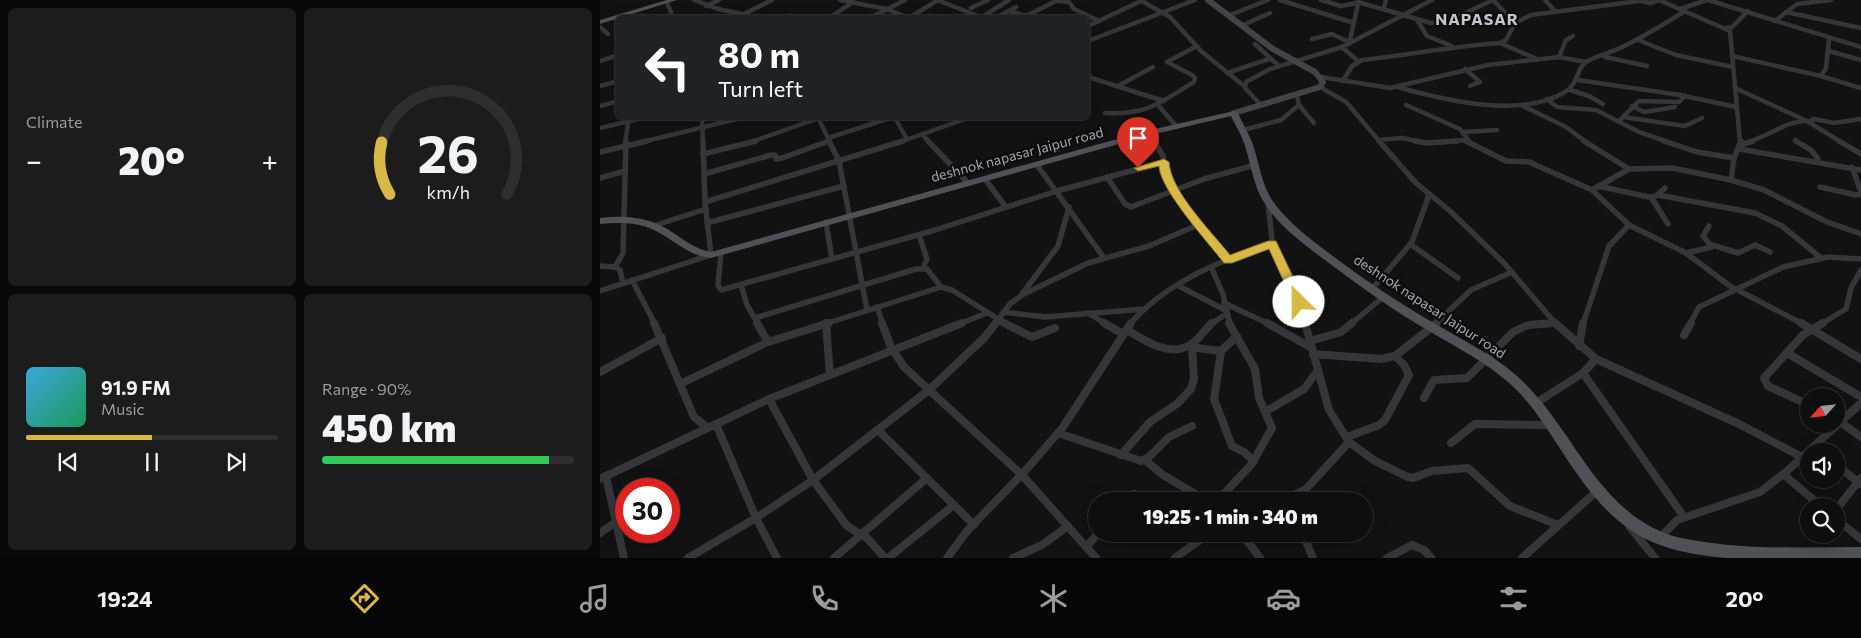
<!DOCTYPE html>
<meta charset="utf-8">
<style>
:root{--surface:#0e0e0e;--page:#1c1c1c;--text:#f1f3f6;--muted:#9b9c9e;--line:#2e2e2e;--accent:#d9b945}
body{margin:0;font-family:Commissioner,sans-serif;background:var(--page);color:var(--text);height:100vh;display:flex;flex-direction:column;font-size:19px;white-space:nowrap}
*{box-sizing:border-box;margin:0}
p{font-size:16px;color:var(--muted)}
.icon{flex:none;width:28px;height:28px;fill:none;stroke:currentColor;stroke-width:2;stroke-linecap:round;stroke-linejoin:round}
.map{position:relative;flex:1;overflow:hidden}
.side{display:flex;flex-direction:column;gap:8px;padding:8px;background:#080808;width:600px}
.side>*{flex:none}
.top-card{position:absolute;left:15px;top:15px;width:475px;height:105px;border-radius:8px;box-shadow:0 5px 20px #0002,0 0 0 1px var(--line);background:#202124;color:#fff;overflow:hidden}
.needle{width:32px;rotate:243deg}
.tools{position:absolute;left:1200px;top:388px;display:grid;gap:10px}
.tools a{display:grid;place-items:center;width:45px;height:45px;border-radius:50%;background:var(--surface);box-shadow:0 5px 20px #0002,0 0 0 1px var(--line);font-size:25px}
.speed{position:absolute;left:15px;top:478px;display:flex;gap:10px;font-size:25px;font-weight:700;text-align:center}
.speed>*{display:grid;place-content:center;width:65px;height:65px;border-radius:50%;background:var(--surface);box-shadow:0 5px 20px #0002,0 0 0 1px var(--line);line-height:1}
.speed .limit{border:8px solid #d22;background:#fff;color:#111}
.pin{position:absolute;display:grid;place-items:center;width:42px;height:42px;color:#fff;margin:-51px -21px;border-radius:50% 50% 50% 0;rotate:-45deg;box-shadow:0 0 5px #0007}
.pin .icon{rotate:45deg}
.me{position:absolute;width:55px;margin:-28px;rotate:337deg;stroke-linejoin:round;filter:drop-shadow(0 0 4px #0008)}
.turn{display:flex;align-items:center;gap:18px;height:105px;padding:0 20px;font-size:22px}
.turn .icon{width:65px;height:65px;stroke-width:2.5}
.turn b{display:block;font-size:35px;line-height:42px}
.big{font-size:38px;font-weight:800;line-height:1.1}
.side .tile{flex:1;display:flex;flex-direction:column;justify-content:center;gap:8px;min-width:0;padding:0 18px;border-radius:8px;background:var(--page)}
.side .dial{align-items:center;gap:0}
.dial svg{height:130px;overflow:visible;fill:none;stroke:var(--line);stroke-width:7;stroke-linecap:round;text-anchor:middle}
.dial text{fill:var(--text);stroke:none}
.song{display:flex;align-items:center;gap:15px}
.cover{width:60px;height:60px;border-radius:8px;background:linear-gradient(135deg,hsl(200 70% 55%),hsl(150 70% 35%))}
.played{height:5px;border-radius:2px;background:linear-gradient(90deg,var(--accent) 50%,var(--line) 50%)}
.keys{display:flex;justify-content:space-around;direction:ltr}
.heat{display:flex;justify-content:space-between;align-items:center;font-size:28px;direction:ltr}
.charge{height:8px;border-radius:4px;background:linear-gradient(90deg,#34c759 90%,var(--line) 0)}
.side .tiles{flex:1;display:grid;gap:8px;grid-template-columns:repeat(2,1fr)}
.trip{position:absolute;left:488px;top:492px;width:285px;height:50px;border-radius:25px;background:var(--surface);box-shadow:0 5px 20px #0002,0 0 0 1px var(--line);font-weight:800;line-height:50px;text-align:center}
.tabs{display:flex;height:80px;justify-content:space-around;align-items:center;background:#060606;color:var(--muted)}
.tabs .icon{width:35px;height:35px}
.tabs .current{color:var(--accent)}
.tabs b{font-size:22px;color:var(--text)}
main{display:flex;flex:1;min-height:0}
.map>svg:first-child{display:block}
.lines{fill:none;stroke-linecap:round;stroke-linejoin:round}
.minor-far2{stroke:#36363a;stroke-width:4.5}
.minor-far1{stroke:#36363a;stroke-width:5.5}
.minor{stroke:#36363a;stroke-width:8}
.secondary{stroke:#424348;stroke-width:6}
.primary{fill:#505156;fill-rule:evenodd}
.route{fill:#d9b945;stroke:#8d782d}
.labels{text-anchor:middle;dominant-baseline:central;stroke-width:5;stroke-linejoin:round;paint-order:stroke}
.street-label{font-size:14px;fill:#a5a8b2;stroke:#0d0d0e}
.far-district-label{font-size:16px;font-weight:bold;letter-spacing:1px;fill:#c6c7cf;stroke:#0d0d0e}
</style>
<main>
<section class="side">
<div class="tiles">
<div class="tile"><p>Climate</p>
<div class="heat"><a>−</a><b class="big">20°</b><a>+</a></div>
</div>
<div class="tile dial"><svg viewBox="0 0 100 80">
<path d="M14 69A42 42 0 1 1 86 69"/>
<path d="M14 69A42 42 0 0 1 9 37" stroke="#d9b945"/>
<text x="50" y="56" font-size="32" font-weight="700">26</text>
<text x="50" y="72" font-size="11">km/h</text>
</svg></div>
<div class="tile">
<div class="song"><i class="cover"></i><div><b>91.9 FM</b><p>Music</p></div></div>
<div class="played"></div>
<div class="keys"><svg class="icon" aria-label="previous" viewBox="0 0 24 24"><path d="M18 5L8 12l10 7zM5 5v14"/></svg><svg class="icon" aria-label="pause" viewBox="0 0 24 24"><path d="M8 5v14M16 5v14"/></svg><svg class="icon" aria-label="next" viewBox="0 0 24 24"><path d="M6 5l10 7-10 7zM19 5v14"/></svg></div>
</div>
<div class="tile"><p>Range · 90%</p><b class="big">450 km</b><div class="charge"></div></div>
</div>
</section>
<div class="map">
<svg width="1261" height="558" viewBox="0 0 1261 558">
<rect width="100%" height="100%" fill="#121213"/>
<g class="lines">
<g class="minor-far2">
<path d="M 94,0 L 118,9 L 160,18"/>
<path d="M 240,0 L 287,9 L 308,18"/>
<path d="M 337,0 L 383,18"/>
<path d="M 540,0 L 570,17 L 601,51 L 644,86"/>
<path d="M 680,0 L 754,23"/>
<path d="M 721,0 L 741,6 L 757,3"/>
<path d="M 893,0 L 915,23"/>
<path d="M 945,0 L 955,11"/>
<path d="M 1037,0 L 1050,3 L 1059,0"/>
<path d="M 1059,0 L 1130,31 L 1140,142"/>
<path d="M 1108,0 L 1261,47"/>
<path d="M 457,1 L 469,2 L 474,9 L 499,21"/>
<path d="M 67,2 L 73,18"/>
<path d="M 758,2 L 831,23 L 855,18 L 893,0"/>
<path d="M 106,6 L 119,0"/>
<path d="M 371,8 L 388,0"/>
<path d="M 784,8 L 786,0"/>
<path d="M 1080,9 L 1107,0"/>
<path d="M 409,11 L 426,16 L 458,0"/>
<path d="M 1186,12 L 1261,28"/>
<path d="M 142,15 L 172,0"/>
<path d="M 630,15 L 668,0"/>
<path d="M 382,17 L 409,0"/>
<path d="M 171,18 L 190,16 L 208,18"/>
<path d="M 229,18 L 253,2"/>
<path d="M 270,18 L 305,0"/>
<path d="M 309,18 L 338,0"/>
<path d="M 396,18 L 416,7"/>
<path d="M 817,20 L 827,36 L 852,46"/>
<path d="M 1175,21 L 1197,4 L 1231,0"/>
<path d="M 643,25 L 670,13"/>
<path d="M 488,26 L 541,1"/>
<path d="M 0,27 L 8,34"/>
<path d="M 1126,28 L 1132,27 L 1148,11"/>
<path d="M 712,39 L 732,34 L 749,42"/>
<path d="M 1038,40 L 1076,55 L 1133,67"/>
<path d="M 488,41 L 595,0"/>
<path d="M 900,43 L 937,59"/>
<path d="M 655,44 L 679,66"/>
<path d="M 749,44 L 759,0"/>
<path d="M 742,47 L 758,61"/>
<path d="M 1229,51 L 1261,60"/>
<path d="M 1132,56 L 1221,76 L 1261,88"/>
<path d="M 959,57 L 966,40 L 973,36"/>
<path d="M 1005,57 L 1047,66"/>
<path d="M 0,61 L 18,55"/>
<path d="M 865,69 L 880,82 L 870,86"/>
<path d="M 627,73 L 669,59"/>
<path d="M 1221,76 L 1226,68 L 1229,39"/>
<path d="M 488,77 L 564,101"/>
<path d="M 721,77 L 790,88 L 888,65 L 959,57 L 985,62"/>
<path d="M 978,80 L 1080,95 L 1136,107"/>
<path d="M 743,81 L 752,66 L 762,60 C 808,55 854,46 900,43 L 906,40 L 915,23 L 931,15 L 1039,1"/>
<path d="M 0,86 L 18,81"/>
<path d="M 518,86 L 553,67"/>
<path d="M 720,87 L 746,102 L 780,142"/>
<path d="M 797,87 C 844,100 921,119 965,92 C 978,85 977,67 986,62 C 997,55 1011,53 1022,47 C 1044,37 1064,24 1085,11"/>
<path d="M 1135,88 L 1207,121 L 1241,142"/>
<path d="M 970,90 L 989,96 L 1003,104"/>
<path d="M 947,99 L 957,107 L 996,110 L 1039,132 L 1068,142"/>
<path d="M 557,104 L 577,127"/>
<path d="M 661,105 L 645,88 L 646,82 L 670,69 L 742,47 L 832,0"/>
<path d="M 699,105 L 714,123"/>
<path d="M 806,105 L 860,129 L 870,142"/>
<path d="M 0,106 L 18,101"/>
<path d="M 923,106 L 966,127 L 986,142"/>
<path d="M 1032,106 L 1044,112 L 1075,107"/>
<path d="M 505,113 C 548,115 559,103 594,82 L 595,78 L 592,75 L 567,62 L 597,46"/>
<path d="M 1023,117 L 1085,126 L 1102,118"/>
<path d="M 102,118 L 103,142"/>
<path d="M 218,118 L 230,142"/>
<path d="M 295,118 L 307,139"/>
<path d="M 1021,119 L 1039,101 L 1079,102 L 1085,96"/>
<path d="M 1209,122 L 1214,119 L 1234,123 L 1261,119"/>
<path d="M 0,128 L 43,118"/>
<path d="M 643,130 L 681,120 L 699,105 L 697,96"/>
<path d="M 864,132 L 897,130"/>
<path d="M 549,133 L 554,142"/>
<path d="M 322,134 L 329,142"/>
<path d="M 228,138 L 290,118"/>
<path d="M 778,140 L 802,138 L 821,142"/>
<path d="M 1195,140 L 1198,142"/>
<path d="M 25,142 L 29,118"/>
<path d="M 42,142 L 141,118"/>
<path d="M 151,142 L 219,118"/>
<path d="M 227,142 L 229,141"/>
<path d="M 300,142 L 368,118"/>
<path d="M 841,142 L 865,140 L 869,142"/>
<path d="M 1150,142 L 1189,124 L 1204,121"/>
</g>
<g class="minor-far1">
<path d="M 229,141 L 239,161 L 267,310"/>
<path d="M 328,141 L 368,183"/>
<path d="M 554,141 L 563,156 L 567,180 L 628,260"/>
<path d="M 779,141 L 816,183 L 850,211 L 904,263 L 956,324"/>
<path d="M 815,141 L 827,143 L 857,141"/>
<path d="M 866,141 L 906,161 L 929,162 L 992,190 L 1029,225 L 1086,253 L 1130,286 L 1203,324"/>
<path d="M 984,141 L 1029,169"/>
<path d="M 1064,141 L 1097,152 L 1134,158"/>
<path d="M 1196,141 L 1211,150 L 1218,159"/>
<path d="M 1239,141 L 1261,154"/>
<path d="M 1140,145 L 1153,141"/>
<path d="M 1139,149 L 1261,170"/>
<path d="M 0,152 L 47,141"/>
<path d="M 103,154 L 156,141"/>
<path d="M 437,165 L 504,258"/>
<path d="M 1252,167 L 1261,192"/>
<path d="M 104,174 L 171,155 L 175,155 L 176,159 L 182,158 L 229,141"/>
<path d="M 507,177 L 525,204 L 531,207 L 604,179 L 655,165"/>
<path d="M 0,178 L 25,171"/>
<path d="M 385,179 L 405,206"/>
<path d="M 1131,180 L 1134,158 L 1141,141"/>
<path d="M 998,186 L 1049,197 L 1056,196 L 1065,188"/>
<path d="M 1220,187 L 1256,195 L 1261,194"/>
<path d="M 992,190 L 1029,169 L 1072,168 L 1131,180 L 1164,190 L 1227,222 L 1261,234"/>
<path d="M 1058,195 L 1155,213 L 1182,226 L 1221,258"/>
<path d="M 1051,197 L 1068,224"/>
<path d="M 105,202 L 303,141"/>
<path d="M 226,222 L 232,259"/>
<path d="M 107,223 L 244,186"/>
<path d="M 53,226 L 106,209"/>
<path d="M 319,235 L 327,259 L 323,268"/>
<path d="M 672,243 L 699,302 L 705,324"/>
<path d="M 810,244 L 858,278"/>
<path d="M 1112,245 L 1138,253 L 1155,245 L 1170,252"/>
<path d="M 121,253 L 118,285 L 121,290 L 332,231 L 457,191 L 564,162"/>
<path d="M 1086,253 L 1112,247 L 1103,236 L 1109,226"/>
<path d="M 0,266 L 15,267 L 20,270 L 23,283"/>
<path d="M 15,267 L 23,253 L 26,141"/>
<path d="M 611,267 L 623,294 L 630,324"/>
<path d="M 32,280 L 55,324"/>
<path d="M 141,285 L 147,305 L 158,324"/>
<path d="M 579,286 L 625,310"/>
<path d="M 772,289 L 812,242 L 829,195"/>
<path d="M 0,291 L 111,255 L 105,202 L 103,141"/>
<path d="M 422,294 L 458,246 L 469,207"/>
<path d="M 624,303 L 669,324"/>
<path d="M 277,307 L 283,324"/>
<path d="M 403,312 L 445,317 L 545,309"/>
<path d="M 488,313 L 506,324"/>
<path d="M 155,318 L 316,269 L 327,269 L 341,287"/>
<path d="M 225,324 L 341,287 L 352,290 L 406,324"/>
<path d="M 359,324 L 387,313"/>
<path d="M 395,324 L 410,304 L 422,295 L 488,263 L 549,246 L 600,224"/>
<path d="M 530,324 C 555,295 594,273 629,259 C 643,254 657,251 670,246 L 672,240 L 668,202"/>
<path d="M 611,324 L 626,314"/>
<path d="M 751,324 L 783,297"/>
<path d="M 835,324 L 871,290 L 912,272"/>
<path d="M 942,324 L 955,323"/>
<path d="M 983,324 L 1009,246 L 1029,225"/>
<path d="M 1090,324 L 1099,307 L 1183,267 L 1228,257 L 1261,259"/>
<path d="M 1221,324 L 1246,309 L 1251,288 L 1261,270"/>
</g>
<g class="minor">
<path d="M 54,323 L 94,417 L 108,428"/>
<path d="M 157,323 L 168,342"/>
<path d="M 226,323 L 230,375"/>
<path d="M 282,323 L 291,347 L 304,367 L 422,475 L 496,558"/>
<path d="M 404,323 L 432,337 L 455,328"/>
<path d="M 504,323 L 523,334"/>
<path d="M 667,323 L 712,348"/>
<path d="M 955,323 L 996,359 L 1139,424 L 1202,457"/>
<path d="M 1201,323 L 1261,359"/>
<path d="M 527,330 C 543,339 567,356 586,347 C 597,343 604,330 612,323"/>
<path d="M 1084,335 L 1091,323"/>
<path d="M 710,341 L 741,332 L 752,323"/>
<path d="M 979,346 L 983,323"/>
<path d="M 590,347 L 621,351 L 637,336"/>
<path d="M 621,351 L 614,399 L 632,446 L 644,452 L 654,461"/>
<path d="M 1187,353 L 1261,397"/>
<path d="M 713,354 L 781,359 L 795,356 L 837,323"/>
<path d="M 0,372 L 62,338"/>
<path d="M 983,373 L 1084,517"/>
<path d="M 80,384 L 168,342 L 229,323"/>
<path d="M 824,398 L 834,380 L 867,378 L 913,332 L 928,325 L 955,323"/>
<path d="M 169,399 L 213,480 L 247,526 L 267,538 L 285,558"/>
<path d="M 936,403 L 983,373 L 996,359"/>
<path d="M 1209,405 L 1168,386 L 1164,378 L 1203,335 L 1223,323"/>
<path d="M 665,412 L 704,389 L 718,370"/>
<path d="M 1236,419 L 1261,437"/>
<path d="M 116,424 L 156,518 L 177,558"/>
<path d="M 278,430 L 374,525"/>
<path d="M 458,433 L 541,461 L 548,458 L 569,437 L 592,426"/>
<path d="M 747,437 L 779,425 L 785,420 L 809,375 L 804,365 L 795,356"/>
<path d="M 749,442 L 775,461 L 808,477 L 813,478 L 832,471 L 868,468 L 910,506 L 958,525"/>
<path d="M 851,443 L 875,424 L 951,425"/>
<path d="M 521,455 L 550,422 L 578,403 L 591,389 L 594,379 L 592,347"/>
<path d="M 545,460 L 563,475 L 607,501"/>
<path d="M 1236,465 L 1261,484"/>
<path d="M 1183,474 L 1221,506"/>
<path d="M 6,476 L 24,558"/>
<path d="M 0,479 L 169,399 L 362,323"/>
<path d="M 527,501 L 534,494"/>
<path d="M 617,501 L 651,465 L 672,428 L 659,398 L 655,369 L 629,323"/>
<path d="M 682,501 L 706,489 L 749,442 L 729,410 L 705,323"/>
<path d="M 703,501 L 706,489"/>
<path d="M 1236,510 L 1261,478"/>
<path d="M 1236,519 L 1261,539"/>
<path d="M 1029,526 L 1055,558"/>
<path d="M 0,533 L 16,522"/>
<path d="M 642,534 L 660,558"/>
<path d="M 703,534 L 713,558"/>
<path d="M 1060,538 L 1077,520 L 1160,492 L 1186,472 L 1261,403"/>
<path d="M 486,547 L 498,534"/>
<path d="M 88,558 L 156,518 L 213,480 L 329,390 L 384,338 L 396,323"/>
<path d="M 234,558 L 327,478"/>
<path d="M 288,558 L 354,505"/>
<path d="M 347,558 L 367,531 L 426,470 L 463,427 L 531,323"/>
<path d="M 413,558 L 442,545 L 468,526"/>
<path d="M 575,558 L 608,534"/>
<path d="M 787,558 L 812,545 L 824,550 L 831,558"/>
<path d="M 922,558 L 997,491"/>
</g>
<path class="secondary" d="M 608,0 L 673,49 L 715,72 L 723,82 L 720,87 L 634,113"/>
<g class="primary">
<path d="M 67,0 L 77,0 L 0,24 L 0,20 Z"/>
<path d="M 634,111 L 638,113 C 642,123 648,132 652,142 C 659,161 661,183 672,200 C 685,219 704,234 722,248 C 758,275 795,301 834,323 C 862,340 892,354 917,376 C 971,424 992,502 1062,532 C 1073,537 1086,539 1098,541 C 1151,550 1207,547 1261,547 L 1261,558 L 1127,558 C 1104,556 1082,553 1060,545 C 1015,529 986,489 961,450 C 945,426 930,401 908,382 C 884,361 856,347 829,331 C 794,311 761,287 729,263 C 706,246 681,228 665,204 C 653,186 651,163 644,143 C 641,134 635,125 631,116 L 551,135 L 111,258 C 90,256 76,242 58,232 C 41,222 20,222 0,224 L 0,218 C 24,215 48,217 69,230 C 83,239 94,249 111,252 L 546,131 Z"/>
</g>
</g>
<path class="route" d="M 564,159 L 569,162 C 571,192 611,231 630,255 L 668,241 L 676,241 L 705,302 L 703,306 L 695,306 L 669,249 L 632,263 L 624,263 C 608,242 560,190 559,166 L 538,171 L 534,168 Z"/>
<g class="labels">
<g class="street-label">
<text transform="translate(417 154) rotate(-15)">deshnok napasar Jaipur road</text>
<text transform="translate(830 306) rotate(33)">deshnok napasar Jaipur road</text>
</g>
<g class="far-district-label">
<text x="877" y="18">NAPASAR</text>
</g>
</g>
</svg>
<div class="tools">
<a><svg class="needle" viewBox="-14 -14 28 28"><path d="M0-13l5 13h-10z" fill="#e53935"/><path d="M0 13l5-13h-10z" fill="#9b9c9e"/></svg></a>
<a><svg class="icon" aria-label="sound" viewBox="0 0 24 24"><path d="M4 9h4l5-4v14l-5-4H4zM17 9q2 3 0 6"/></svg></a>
<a><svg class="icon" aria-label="search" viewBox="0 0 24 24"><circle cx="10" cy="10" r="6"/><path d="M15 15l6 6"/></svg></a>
</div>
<div class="speed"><div class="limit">30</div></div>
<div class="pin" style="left:538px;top:168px;background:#d93025"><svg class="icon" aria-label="arrive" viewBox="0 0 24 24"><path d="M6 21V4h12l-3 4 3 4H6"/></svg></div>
<svg class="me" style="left:699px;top:302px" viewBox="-20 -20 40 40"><circle r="19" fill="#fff"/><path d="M0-13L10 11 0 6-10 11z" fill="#d9b945"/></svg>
<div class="trip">19:25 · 1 min · 340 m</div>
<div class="top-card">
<div class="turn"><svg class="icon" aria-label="left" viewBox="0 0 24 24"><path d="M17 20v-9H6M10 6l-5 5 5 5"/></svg><div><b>80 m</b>Turn left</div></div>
</div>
</div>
</main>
<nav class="tabs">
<b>19:24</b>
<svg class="icon current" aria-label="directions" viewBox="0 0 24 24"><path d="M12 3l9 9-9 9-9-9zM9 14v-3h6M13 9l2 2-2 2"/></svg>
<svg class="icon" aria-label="music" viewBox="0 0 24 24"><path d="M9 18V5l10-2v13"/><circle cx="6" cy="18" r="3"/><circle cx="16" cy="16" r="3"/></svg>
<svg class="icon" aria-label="phone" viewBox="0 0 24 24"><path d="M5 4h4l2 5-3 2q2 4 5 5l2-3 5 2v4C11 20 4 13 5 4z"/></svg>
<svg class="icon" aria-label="climate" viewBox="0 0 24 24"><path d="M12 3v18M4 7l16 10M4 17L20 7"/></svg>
<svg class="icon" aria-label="car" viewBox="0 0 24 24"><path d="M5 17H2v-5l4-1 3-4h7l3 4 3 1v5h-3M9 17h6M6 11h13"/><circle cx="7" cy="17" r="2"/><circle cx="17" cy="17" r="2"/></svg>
<svg class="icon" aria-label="filters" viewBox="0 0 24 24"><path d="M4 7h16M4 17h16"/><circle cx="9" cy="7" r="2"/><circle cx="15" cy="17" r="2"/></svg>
<b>20°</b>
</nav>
